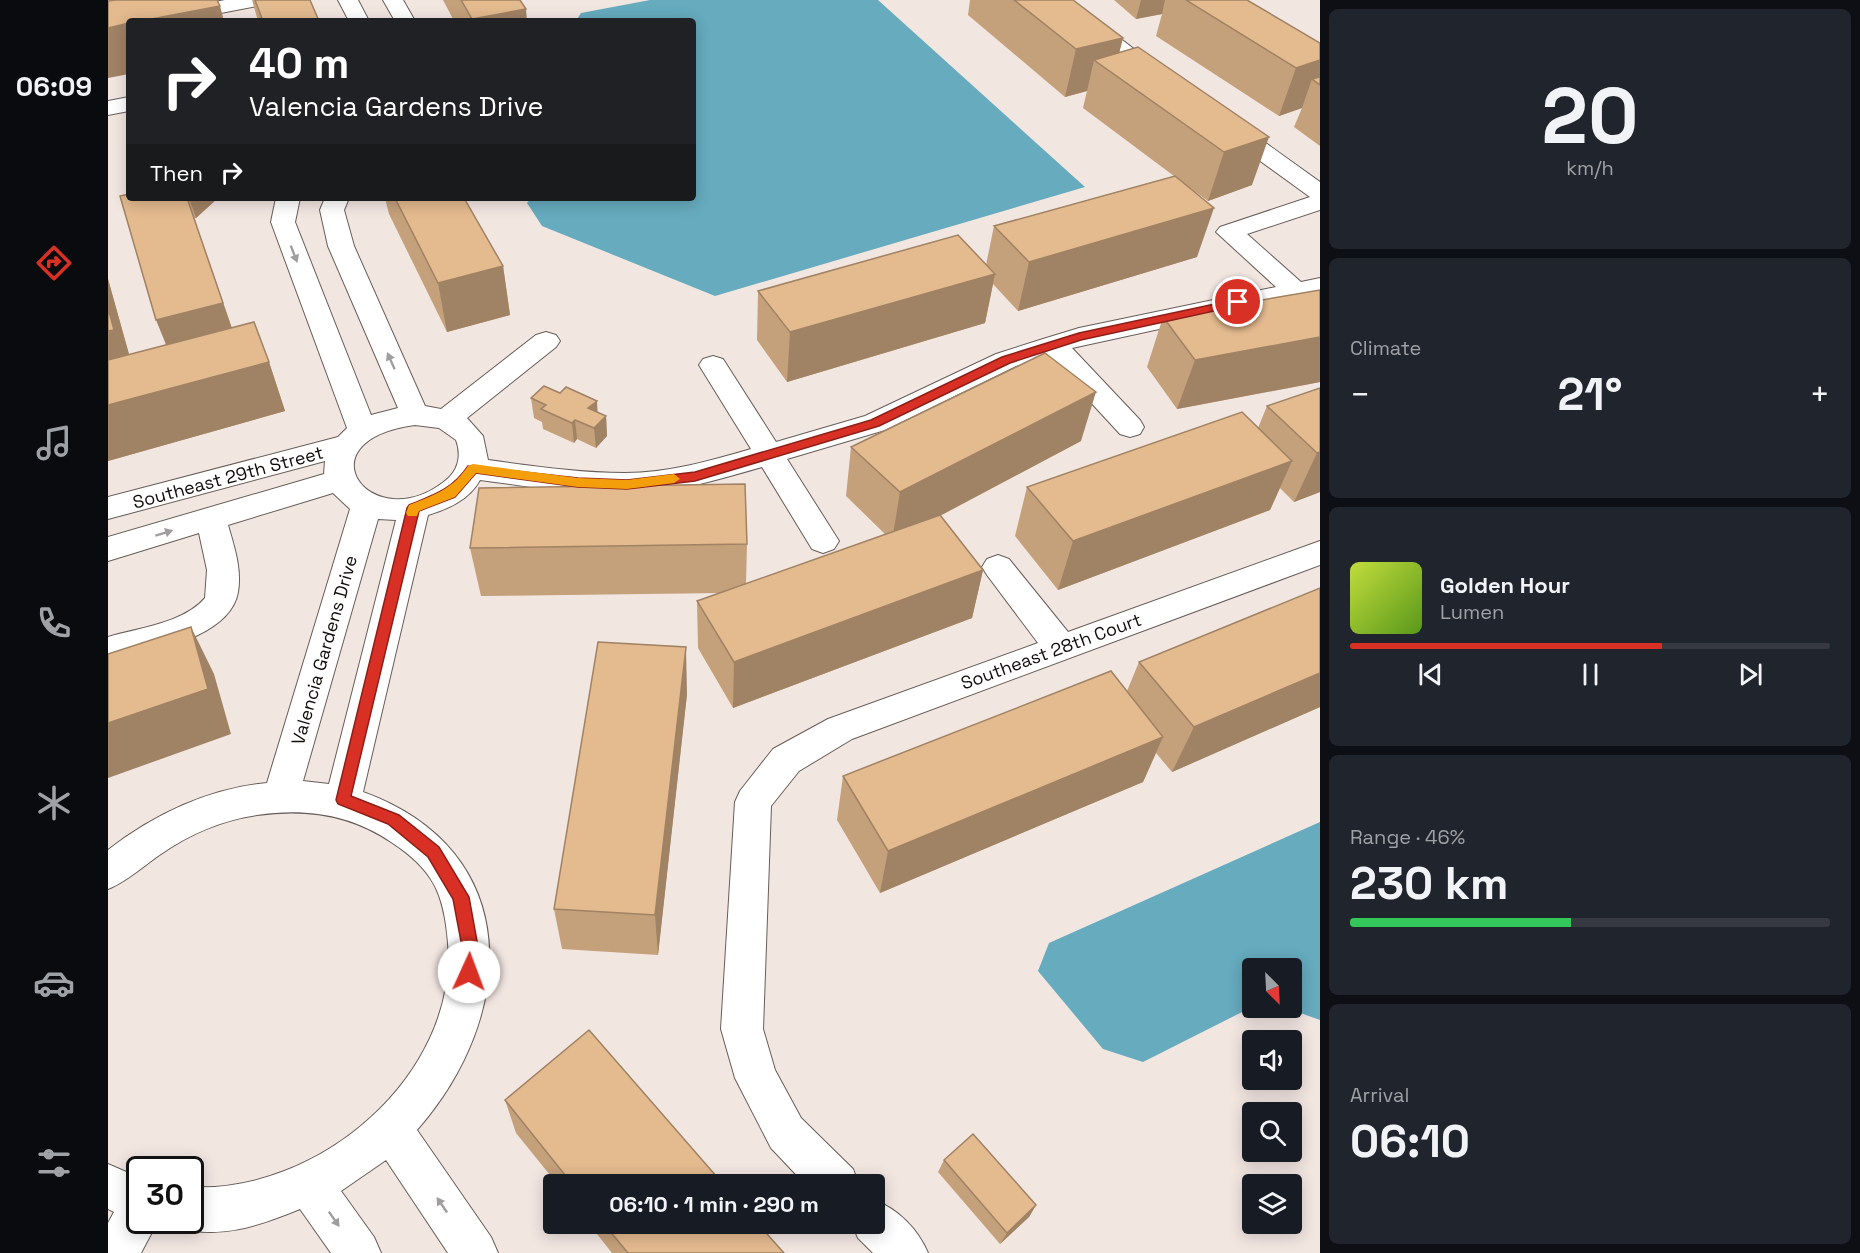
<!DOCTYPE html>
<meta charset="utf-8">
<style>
:root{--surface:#171b24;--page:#20242c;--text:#f1f3f6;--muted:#9ea1a6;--line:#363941;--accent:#d93025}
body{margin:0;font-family:"Space Grotesk",sans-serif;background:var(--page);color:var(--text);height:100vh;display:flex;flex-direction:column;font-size:22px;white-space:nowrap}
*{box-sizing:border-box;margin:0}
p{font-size:20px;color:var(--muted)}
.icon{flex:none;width:33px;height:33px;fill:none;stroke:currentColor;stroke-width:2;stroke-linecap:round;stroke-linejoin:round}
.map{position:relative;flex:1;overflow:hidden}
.details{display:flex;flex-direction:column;gap:9px;padding:9px;background:#0d0f14;width:540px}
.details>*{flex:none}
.top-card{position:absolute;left:18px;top:18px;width:570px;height:183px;border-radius:6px;box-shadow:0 3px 15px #0003;background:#202124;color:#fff;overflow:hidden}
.needle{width:39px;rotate:156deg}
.tools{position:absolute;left:1134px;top:958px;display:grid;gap:12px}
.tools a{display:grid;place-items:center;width:60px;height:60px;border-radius:6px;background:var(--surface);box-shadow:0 3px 15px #0003;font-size:30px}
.speed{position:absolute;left:18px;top:1156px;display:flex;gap:12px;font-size:30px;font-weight:700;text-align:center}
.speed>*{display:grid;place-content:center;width:78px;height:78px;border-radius:50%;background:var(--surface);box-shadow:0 3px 15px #0003;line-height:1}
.speed .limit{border:3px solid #111;border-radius:9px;background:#fff;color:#111}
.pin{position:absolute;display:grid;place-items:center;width:51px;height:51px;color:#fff;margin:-26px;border:3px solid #fff;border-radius:50%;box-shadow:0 2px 6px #0007}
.me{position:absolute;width:66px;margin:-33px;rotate:2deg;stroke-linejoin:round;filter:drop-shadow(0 0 4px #0008)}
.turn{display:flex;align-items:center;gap:21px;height:126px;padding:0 24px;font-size:27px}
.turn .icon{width:78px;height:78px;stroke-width:2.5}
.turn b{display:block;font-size:42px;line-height:51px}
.then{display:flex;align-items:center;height:57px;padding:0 24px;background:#0003;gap:12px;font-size:22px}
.big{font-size:45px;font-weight:700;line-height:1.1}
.details .card{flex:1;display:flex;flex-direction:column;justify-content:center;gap:9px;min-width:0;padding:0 21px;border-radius:9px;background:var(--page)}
.details .dial{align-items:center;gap:0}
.dial b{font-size:78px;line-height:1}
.song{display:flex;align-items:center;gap:18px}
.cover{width:72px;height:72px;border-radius:9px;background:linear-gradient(135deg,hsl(70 70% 55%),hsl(90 70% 35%))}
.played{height:6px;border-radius:3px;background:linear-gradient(90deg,var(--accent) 65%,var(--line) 65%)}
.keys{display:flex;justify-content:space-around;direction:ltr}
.heat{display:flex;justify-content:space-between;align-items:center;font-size:33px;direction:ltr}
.charge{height:9px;border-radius:4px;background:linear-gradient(90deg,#34c759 46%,var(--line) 0)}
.trip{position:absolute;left:435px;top:1174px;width:342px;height:60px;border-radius:6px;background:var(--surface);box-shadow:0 3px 15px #0003;font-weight:700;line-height:60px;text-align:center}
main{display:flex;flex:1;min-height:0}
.dock{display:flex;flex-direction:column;width:108px;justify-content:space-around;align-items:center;background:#090b0e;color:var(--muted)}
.dock .icon{width:42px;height:42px}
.dock .active{color:var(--accent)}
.dock b{font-size:27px;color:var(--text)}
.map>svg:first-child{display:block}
.water{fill:#66abbe}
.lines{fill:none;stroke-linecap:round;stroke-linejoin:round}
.minor-casing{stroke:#675d58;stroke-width:2}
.minor{fill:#fff;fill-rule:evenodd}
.wall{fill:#c4a07b}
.shaded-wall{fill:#a08264}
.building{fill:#e4ba8f;stroke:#a08264;stroke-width:1.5}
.oneway{fill:#9f9e9d}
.route{fill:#d93025;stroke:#8d1f18;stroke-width:1.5}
.slow{fill:#f59e0b}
.labels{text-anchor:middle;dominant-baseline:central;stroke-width:4.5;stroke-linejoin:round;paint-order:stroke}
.street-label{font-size:18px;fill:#100c0a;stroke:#fff}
</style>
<main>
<nav class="dock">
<b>06:09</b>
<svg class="icon active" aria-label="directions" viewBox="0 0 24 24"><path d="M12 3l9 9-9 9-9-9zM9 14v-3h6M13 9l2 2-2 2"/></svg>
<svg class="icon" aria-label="music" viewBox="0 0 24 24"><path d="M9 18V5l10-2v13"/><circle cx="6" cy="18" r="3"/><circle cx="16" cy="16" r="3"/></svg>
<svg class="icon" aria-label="phone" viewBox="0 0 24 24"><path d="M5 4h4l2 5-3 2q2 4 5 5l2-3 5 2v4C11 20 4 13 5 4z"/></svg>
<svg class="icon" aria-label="climate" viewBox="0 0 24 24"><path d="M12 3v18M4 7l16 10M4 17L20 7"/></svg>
<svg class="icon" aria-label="car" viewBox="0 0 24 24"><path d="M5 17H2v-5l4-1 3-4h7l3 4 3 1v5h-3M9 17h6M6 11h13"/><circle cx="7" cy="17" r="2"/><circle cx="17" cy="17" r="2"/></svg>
<svg class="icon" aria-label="filters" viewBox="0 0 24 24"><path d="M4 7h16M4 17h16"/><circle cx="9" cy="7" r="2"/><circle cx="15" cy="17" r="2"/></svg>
</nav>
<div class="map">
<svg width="1212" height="1253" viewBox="0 0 1212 1253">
<rect width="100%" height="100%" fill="#f2e6e1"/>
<g class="water">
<path d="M 542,0 L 770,0 L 977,187 L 607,296 L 434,226 L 419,203 L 423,198 L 585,198 L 585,21 L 468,21 L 473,13 Z"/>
<path d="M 1212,822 L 1212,1020 L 1184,1010 L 1164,1008 L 1184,1008 L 1184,969 L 1144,969 L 1144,1007 L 1035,1062 L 995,1049 L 930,971 L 941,943 Z"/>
</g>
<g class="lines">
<g class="minor-casing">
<g id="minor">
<path d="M 117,0 L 159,0 L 156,4 L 149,6 L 71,21 L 29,21 L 32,17 L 39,15 Z"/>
<path d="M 230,0 L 250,0 L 261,21 L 241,21 Z"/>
<path d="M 275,0 L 295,0 L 307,21 L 287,21 Z"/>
<path d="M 940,0 L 963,0 L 1063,78 L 1060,83 L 1044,83 Z"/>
<path d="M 21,97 L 21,111 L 0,115 L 0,101 Z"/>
<path d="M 1119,119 L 1127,121 L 1212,182 L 1212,210 L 1139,234 L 1193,282 L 1212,278 L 1212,294 L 964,348 L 1032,420 L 1036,427 L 1032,434 L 1022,437 L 1012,434 L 940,356 L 908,366 L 777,430 L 679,459 L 731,541 L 726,549 L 715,553 L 704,549 L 654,467 C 609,480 565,493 519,495 C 470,496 420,486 372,480 C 361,500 340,509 320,515 L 255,792 C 418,851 409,1016 309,1130 L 383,1237 L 390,1253 L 340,1253 L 278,1160 L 233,1191 L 266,1237 L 273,1253 L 223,1253 L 192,1209 C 153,1225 107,1242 66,1225 L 65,1221 L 82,1221 L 82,1187 C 210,1194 350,1076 340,943 C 336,894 326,870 283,842 C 242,814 197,808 149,815 C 115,820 81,834 53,854 C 35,866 20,881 0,889 L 0,850 C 45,815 101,788 159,783 L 242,509 L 225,493 L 120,525 C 126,546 134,569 130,592 C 122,639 38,652 0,663 L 0,637 C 30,628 76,623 97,598 L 99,570 L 91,533 L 0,561 L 0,537 L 216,474 L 217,461 L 0,519 L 0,497 L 230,437 L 239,428 L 163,222 L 168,198 L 192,198 L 187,222 L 263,415 L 290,408 L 220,246 L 212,210 L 217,198 L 241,198 L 236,210 L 246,246 L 317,406 L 333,409 L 428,335 L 438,332 L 448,335 L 452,341 L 448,347 L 359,418 L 375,436 L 380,460 C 425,466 471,473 517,473 C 560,473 602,461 643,449 L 591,365 L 595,359 L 605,356 L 615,359 L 668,442 L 757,416 L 888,354 L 935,339 L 971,328 L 1168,287 L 1108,232 L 1112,227 L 1202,197 L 1111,131 L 1108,126 L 1111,121 ZM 307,425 L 331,428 L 348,440 C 354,456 350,471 337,481 C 264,539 190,441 307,425 ZM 270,519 L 288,520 L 221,784 L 195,781 Z"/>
<path d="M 1212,541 L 1212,565 L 744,739 L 691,771 L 663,806 L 655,1029 L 667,1070 L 693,1118 L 745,1169 L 751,1185 L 698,1185 L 663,1148 L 627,1078 L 613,1029 L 627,802 L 632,791 L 665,749 L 720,719 L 930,643 L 879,575 L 874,567 L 879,559 L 890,555 L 901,559 L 960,632 Z"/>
<path d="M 0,1164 L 32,1178 L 32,1221 L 50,1221 L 33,1253 L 0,1253 L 0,1223 L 6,1212 L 0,1209 Z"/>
<path d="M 766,1200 C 790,1209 810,1229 820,1253 L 765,1253 L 750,1238 L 744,1224 L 766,1224 Z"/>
</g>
</g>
<use href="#minor" class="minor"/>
</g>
<g class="wall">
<path d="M 144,0 L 202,0 L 211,21 L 150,21 Z"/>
<path d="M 335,0 L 412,0 L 419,21 L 346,21 Z"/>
<path d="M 862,0 L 965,0 L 1015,38 L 1011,52 L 1030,47 L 1144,185 L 1100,201 L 1074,182 L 1089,257 L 910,311 L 885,284 L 877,323 L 679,382 L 649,340 L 650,291 L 878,265 L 886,226 L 1066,176 L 975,108 L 979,91 L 957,97 L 860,15 Z"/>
<path d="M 1006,0 L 1139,0 L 1212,43 L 1212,146 L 1186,127 L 1194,108 L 1171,116 L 1048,36 L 1054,14 L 1028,19 Z"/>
<path d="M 21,198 L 110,198 L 88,218 L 86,218 L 124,328 L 161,362 L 177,411 L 0,461 L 0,279 L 21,355 L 58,345 Z"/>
<path d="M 277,198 L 356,198 L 395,266 L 402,315 L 339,332 L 281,214 Z"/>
<path d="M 1212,290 L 1212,382 L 1069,409 L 1039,367 L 1055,317 Z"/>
<path d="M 1212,388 L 1212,492 L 1186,502 L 1172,488 L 1162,510 L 950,590 L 907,536 L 919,487 L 1150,428 L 1159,406 Z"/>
<path d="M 423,398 L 490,413 L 498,416 L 499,436 L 488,448 L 469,439 L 466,443 L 435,429 L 434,422 L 426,418 Z"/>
<path d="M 973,441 L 832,516 L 875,570 L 864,618 L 625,708 L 590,648 L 589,601 L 614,593 L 373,596 L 362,548 L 639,544 L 638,584 L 778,535 L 738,496 L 743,447 Z"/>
<path d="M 1212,588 L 1212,707 L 1064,772 L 1048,753 L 1035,782 L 772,893 L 729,820 L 735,776 L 1019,691 L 1031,662 Z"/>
<path d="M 579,694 L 550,955 L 454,949 L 446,909 Z"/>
<path d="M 397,1100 L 616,1185 L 450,1185 L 408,1133 Z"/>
<path d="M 836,1160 L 928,1205 L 921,1217 L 892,1244 L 830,1172 Z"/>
<path d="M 481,1224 L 650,1224 L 676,1253 L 504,1253 Z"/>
</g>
<g class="shaded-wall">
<path d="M 1033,0 L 1057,0 L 1054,14 L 1028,19 Z"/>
<path d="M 112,6 L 116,21 L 33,21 Z"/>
<path d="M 418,9 L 419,21 L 364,21 L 364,19 Z"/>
<path d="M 21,23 L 21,74 L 0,78 L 0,28 Z"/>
<path d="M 1015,38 L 1006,74 L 986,60 L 979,91 L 957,97 L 968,49 Z"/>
<path d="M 1212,60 L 1212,85 L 1204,79 L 1194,108 L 1171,116 L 1188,68 Z"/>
<path d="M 1161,137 L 1144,185 L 1100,201 L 1116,152 Z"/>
<path d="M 79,198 L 132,352 L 68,369 L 48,320 Z"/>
<path d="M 81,198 L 110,198 L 88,218 Z"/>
<path d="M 1106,208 L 1089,257 L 910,311 L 921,262 Z"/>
<path d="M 395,266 L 402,315 L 339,332 L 330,283 Z"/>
<path d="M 887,274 L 877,323 L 679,382 L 682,332 Z"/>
<path d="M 0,279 L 28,379 L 0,387 Z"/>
<path d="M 1212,337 L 1212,382 L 1069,409 L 1087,360 Z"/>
<path d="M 161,362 L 177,411 L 0,461 L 0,405 Z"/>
<path d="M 988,392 L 973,441 L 784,541 L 792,492 Z"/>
<path d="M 489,401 L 490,420 L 480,408 Z"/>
<path d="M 498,416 L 499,436 L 488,448 L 486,428 Z"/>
<path d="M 467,420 L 469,439 L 466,443 L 464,423 Z"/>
<path d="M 1212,452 L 1212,492 L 1186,502 L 1209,453 Z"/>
<path d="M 1184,461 L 1162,510 L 950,590 L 965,541 Z"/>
<path d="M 875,570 L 864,618 L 625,708 L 626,662 Z"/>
<path d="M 83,627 L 106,674 L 123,734 L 0,778 L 0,723 Z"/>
<path d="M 578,647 L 579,694 L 550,955 L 547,915 Z"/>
<path d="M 1212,673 L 1212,707 L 1064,772 L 1086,727 Z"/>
<path d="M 1055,737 L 1035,782 L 772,893 L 780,851 Z"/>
<path d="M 928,1205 L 921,1217 L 892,1244 L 899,1233 Z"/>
</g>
<g class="building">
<path d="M 8,0 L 109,0 L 112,6 L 33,21 L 21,21 L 21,23 L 0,28 L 0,1 Z"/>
<path d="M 147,0 L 202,0 L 211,21 L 155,21 Z"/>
<path d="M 353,0 L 412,0 L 418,9 L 364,19 Z"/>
<path d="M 906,0 L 965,0 L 1015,38 L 968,49 Z"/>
<path d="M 1078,0 L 1139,0 L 1212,43 L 1212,60 L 1188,68 Z"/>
<path d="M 1030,47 L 1161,137 L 1116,152 L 986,60 Z"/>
<path d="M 1212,77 L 1212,85 L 1204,79 Z"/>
<path d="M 1067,176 L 1106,208 L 921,262 L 886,226 Z"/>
<path d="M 21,194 L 21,198 L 79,198 L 115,303 L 48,320 L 12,196 Z"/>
<path d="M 287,198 L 356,198 L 395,266 L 330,283 Z"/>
<path d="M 850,235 L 887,274 L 682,332 L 650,291 Z"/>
<path d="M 1212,290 L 1212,337 L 1087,360 L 1055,317 Z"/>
<path d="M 0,308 L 6,330 L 0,331 Z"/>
<path d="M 146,322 L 161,362 L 0,405 L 0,360 Z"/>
<path d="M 937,353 L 988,392 L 792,492 L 743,447 Z"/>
<path d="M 436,386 L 452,393 L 458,387 L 489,401 L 480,408 L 498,416 L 486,428 L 467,420 L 464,423 L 433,409 L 438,405 L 423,398 Z"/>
<path d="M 1212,388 L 1212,452 L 1209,453 L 1159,406 Z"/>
<path d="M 1134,412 L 1184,461 L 965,541 L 919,487 Z"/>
<path d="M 637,484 L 639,544 L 362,548 L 371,488 Z"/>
<path d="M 832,515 L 875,570 L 626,662 L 589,601 Z"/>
<path d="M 1212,588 L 1212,673 L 1086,727 L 1031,662 Z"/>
<path d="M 83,627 L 100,689 L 0,723 L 0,654 Z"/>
<path d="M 490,642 L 578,647 L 547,915 L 446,909 Z"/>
<path d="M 1003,671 L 1055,737 L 780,851 L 735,776 Z"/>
<path d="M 481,1030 L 616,1185 L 465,1185 L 397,1100 Z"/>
<path d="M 865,1134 L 928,1205 L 899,1233 L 836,1160 Z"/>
<path d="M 496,1224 L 650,1224 L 676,1253 L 520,1253 Z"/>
</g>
<defs><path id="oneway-solid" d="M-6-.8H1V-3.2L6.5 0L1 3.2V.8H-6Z" transform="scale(1.5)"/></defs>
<g class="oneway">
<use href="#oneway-solid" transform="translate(186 254) rotate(69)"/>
<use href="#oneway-solid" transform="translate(283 361) rotate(-114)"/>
<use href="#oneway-solid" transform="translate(56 533) rotate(-17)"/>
<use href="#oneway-solid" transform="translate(334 1205) rotate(-124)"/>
<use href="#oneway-solid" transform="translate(226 1219) rotate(55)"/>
</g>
<path class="route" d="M 1130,299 L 1134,300 L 1134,305 L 973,340 L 902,363 L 771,426 L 587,481 L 519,489 L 470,487 L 368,473 L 347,497 L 311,511 L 243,796 L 291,815 L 331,847 L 361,897 L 371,952 L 366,977 L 361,980 L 355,977 L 352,972 L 355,952 L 345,899 L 320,857 L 280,824 L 230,804 L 228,800 L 299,508 L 301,505 C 326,495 345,489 360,466 L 470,478 L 519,480 L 587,472 L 763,420 L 894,357 L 971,333 Z"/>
<path class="slow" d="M 365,464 L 470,478 L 519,480 L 566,474 L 572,479 L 566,483 L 519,489 L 470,487 L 368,473 L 347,497 L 311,511 L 309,516 L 300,516 L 298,513 L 301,505 C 326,495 345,489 360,466 Z"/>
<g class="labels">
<g class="street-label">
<text transform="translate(120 477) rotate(-15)">Southeast 29th Street</text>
<text transform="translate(216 650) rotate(-74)">Valencia Gardens Drive</text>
<text transform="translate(943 651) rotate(-20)">Southeast 28th Court</text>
</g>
</g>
</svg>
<div class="tools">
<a><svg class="needle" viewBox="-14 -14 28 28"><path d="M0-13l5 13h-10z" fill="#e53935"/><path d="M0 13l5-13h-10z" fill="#9ea1a6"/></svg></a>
<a><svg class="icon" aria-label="sound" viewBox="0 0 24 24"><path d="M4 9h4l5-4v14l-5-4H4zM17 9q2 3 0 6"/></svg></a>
<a><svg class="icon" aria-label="search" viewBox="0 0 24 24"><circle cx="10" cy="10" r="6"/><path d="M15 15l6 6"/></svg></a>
<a><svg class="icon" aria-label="layers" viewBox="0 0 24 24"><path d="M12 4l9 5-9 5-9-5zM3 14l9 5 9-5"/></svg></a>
</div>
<div class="speed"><div class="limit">30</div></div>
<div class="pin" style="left:1130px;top:302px;background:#d93025"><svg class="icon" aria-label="arrive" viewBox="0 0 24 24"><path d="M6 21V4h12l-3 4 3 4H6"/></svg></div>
<svg class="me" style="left:361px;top:972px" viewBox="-20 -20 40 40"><circle r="19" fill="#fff"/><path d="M0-13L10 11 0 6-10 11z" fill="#d93025"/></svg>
<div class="trip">06:10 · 1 min · 290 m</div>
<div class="top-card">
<div class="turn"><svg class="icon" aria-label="right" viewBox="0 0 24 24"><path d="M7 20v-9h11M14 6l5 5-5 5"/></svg><div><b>40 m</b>Valencia Gardens Drive</div></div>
<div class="then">Then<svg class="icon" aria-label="right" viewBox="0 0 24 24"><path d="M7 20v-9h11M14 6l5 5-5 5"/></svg></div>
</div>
</div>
<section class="details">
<div class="card dial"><b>20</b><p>km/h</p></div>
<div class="card"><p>Climate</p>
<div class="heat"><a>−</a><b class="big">21°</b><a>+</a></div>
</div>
<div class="card">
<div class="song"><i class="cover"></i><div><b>Golden Hour</b><p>Lumen</p></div></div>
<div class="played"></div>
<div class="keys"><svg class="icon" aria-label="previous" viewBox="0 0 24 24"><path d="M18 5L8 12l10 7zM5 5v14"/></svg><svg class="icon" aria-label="pause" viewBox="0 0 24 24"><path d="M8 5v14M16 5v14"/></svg><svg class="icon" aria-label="next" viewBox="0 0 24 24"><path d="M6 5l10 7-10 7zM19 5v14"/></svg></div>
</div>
<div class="card"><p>Range · 46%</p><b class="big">230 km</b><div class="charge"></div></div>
<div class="card"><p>Arrival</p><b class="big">06:10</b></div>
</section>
</main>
